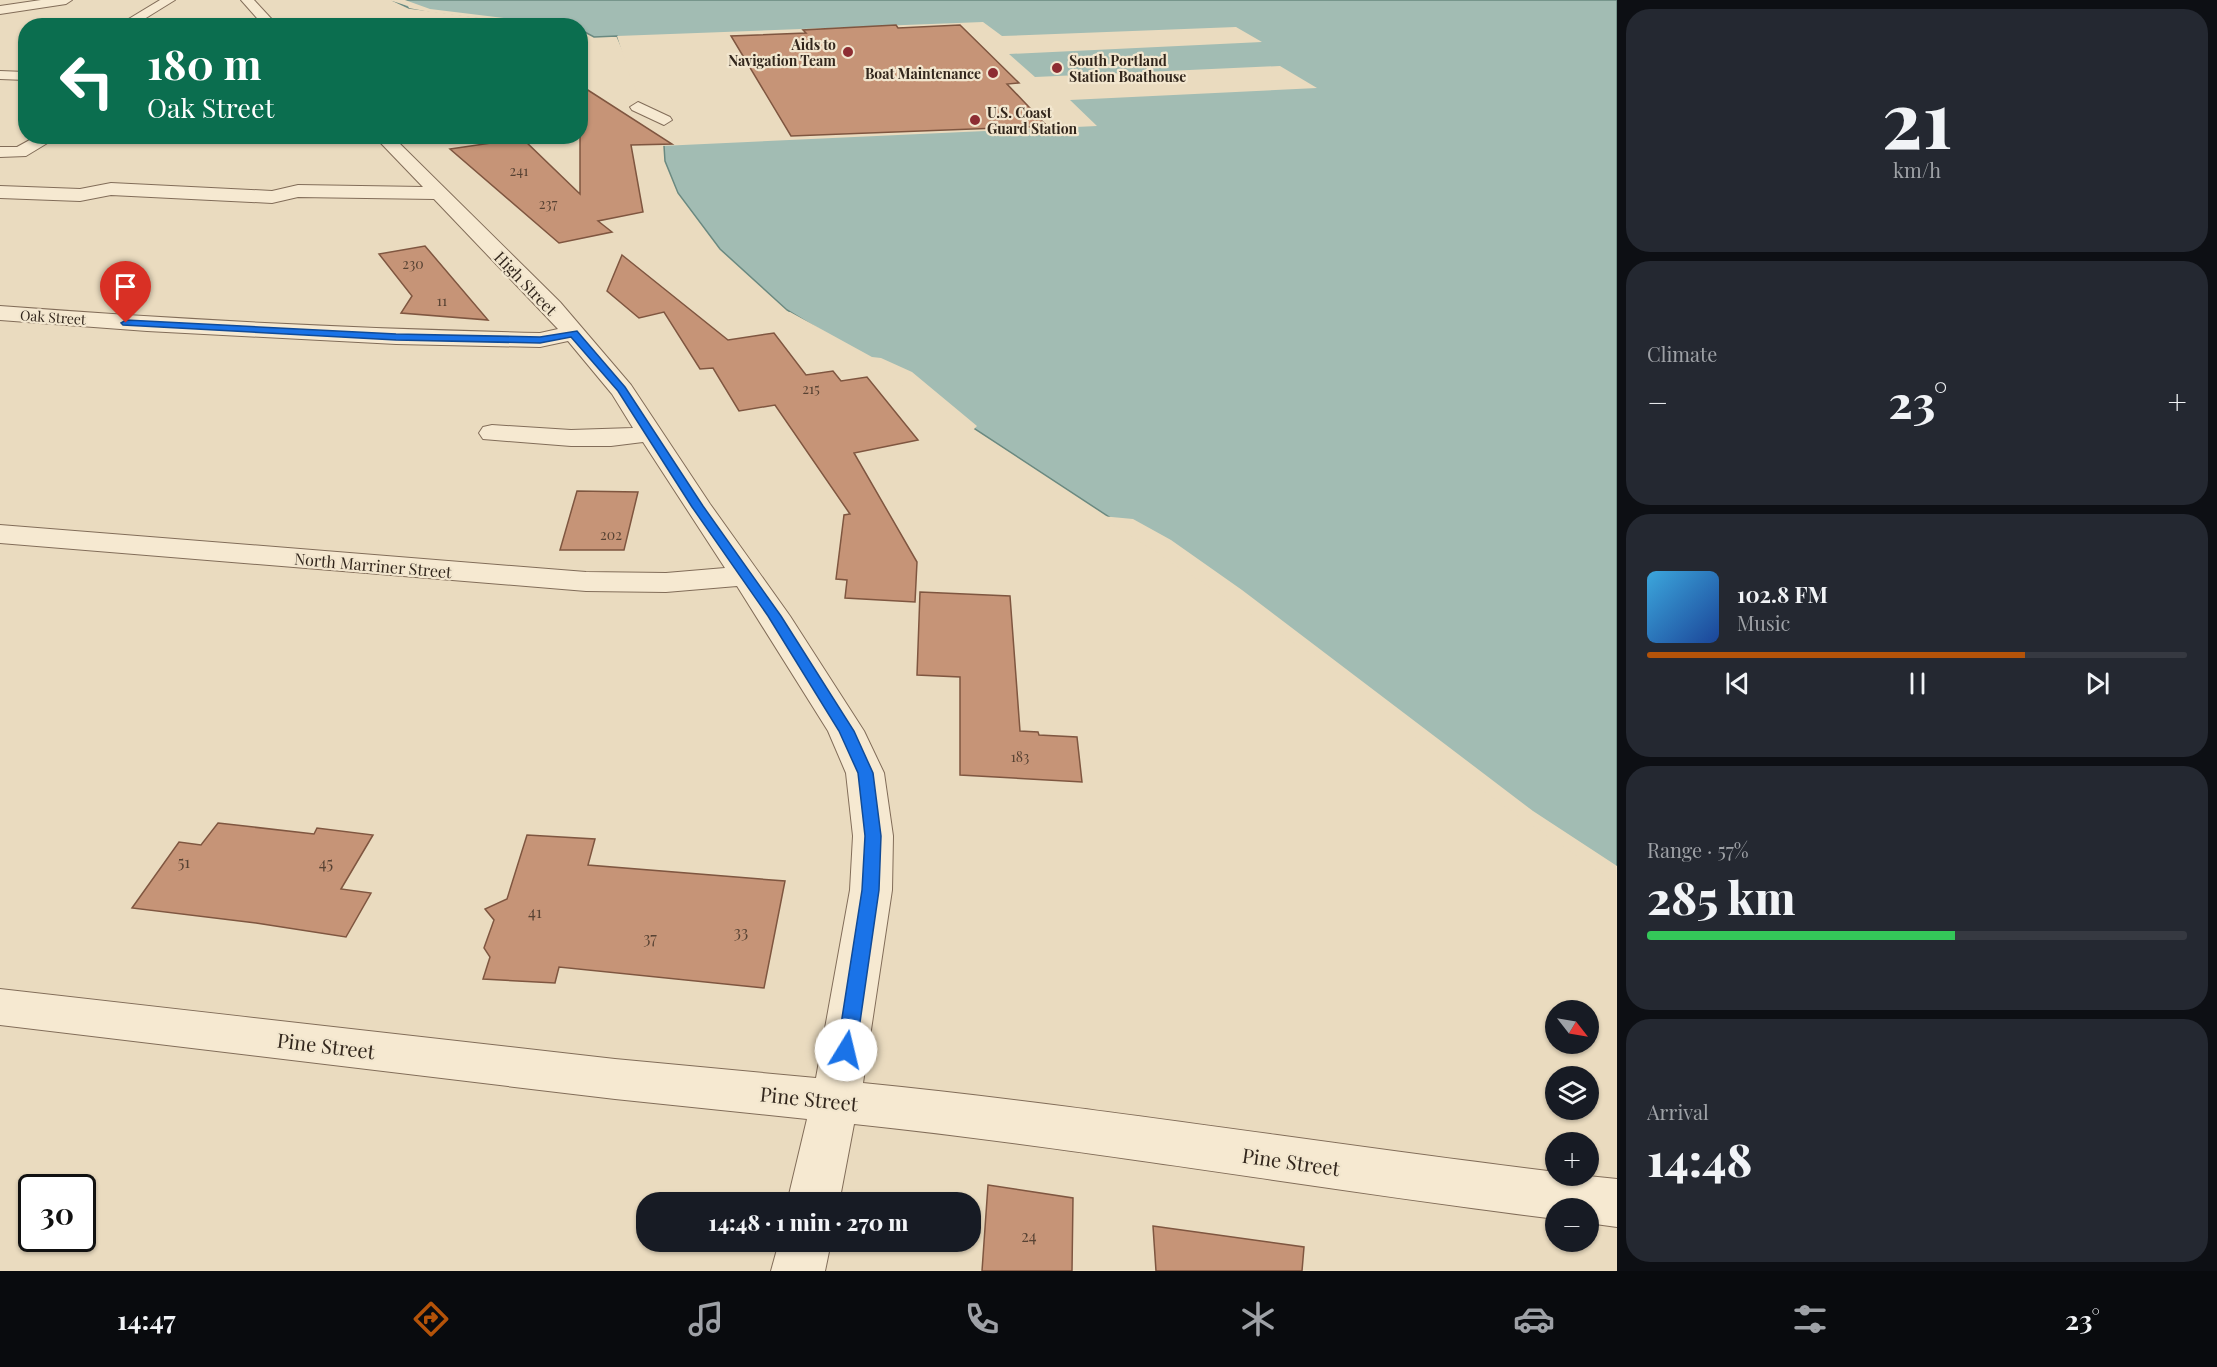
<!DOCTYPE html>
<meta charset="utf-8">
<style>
:root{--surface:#171b24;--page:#242831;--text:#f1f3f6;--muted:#9ea1a6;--line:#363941;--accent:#b45309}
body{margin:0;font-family:"Playfair Display",serif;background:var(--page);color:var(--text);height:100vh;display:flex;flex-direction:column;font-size:22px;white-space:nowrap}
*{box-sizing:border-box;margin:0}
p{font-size:20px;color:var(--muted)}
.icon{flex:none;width:33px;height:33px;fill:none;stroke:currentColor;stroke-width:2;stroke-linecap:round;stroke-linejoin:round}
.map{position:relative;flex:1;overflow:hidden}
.details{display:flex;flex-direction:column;gap:9px;padding:9px;background:#0d0f14;width:600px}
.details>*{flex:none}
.banner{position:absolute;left:18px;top:18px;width:570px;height:126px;border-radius:24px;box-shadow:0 2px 4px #0004;background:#0b6e4f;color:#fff;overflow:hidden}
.needle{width:39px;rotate:121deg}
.fabs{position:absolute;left:1545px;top:1000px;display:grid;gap:12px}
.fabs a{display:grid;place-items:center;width:54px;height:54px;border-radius:50%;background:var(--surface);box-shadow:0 2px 4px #0004;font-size:30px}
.speed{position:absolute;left:18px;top:1174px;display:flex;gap:12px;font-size:30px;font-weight:700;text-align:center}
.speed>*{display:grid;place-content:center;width:78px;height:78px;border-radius:50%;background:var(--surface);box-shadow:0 2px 4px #0004;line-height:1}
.speed .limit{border:3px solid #111;border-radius:9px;background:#fff;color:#111}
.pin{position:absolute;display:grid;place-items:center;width:51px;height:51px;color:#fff;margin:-62px -26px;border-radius:50% 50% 50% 0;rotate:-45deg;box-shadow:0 0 6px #0007}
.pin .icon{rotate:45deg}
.me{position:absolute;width:66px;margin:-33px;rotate:9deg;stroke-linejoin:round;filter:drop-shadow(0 0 4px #0008)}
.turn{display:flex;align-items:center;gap:21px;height:126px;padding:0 30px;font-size:27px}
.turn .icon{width:78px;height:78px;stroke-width:2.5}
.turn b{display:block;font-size:42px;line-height:51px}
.big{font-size:45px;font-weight:800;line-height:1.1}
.details .tile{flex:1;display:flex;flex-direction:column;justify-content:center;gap:9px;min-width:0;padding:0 21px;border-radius:24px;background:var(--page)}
.details .dial{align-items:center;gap:0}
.dial b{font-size:78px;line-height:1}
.song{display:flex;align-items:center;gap:18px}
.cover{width:72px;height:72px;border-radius:9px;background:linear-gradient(135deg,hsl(200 70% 55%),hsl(220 70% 35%))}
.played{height:6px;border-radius:3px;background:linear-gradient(90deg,var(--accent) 70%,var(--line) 70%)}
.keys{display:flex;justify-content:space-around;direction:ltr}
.heat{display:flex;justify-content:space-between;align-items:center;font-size:33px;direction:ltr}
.charge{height:9px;border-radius:4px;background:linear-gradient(90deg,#34c759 57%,var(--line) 0)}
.trip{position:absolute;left:636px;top:1192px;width:345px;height:60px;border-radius:24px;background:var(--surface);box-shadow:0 2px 4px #0004;font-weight:800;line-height:60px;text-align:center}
.tabs{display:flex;height:96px;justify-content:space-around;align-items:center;background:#090b0e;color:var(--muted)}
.tabs .icon{width:42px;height:42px}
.tabs .selected{color:var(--accent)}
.tabs b{font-size:27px;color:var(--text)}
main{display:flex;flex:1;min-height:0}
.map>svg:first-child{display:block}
.water{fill:#a2bcb3;stroke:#6a8980;stroke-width:1.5}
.pier{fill:#eadbbf}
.building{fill:#c69477;stroke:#7f5640;stroke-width:1.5}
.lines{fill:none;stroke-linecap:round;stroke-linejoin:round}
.minor-casing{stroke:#826d59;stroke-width:2}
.minor{fill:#f6e9d1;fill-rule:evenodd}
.route{fill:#1a73e8;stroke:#114b97;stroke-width:1.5}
.poi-dot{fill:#8d2d32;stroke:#f2e6ce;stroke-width:2}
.labels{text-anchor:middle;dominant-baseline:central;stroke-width:4.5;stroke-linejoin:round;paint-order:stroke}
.far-poi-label{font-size:14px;font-weight:bold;fill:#32261c;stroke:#f2e6ce;text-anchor:end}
.number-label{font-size:14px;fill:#574233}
.far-street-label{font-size:14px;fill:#32261c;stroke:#f2e6ce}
.street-label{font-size:16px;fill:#32261c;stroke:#f2e6ce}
.near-number-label{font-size:16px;fill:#574233}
.near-street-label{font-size:20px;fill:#32261c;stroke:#f2e6ce}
</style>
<main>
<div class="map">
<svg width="1617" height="1271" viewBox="0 0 1617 1271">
<rect width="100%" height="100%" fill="#eadbbf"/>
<path class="water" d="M 392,0 L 1617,0 L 1617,881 L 1321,656 L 882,368 L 787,310 L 720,249 L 678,193 L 665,161 L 664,146 L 617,36 L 594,37 L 581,30 L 580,26 L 545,25 L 409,8 Z"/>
<g class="pier">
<path d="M 389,0 L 405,0 L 430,9 L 561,25 L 535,25 L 430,12 L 409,8 L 408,6 Z"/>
<path d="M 983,22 L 1002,36 L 1236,27 L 1262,42 L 1009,54 L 1035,77 L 1280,66 L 1317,88 L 1070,100 L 1097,126 L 661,146 L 630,76 L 617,36 Z"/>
<path d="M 790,312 L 872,357 L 881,358 L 912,372 L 977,426 L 972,431 L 880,370 L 786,313 Z"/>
<path d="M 1101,516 L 1133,519 L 1171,540 L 1242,590 L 1533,811 L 1617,866 L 1617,884 L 1464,778 L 1319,659 Z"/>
</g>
<g class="building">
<path d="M 896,25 L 898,28 L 960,25 L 1019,83 L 1007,84 L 1047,126 L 791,136 L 731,36 L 806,33 L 803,30 Z"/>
<path d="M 580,85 L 672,144 L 631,145 L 643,212 L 598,221 L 612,232 L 559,243 L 450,149 L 519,139 L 525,141 L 580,194 Z"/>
<path d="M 425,246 L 488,320 L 401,313 L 412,296 L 379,254 Z"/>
<path d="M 622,255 L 728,340 L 774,333 L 806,375 L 833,371 L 841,381 L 867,377 L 918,440 L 854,453 L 917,562 L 915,602 L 845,598 L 847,580 L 836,579 L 844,515 L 850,514 L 775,405 L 739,411 L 713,368 L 700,369 L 664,312 L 639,318 L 607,291 Z"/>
<path d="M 577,491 L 638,492 L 624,550 L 560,550 Z"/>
<path d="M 920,592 L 1010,596 L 1020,731 L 1038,732 L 1039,735 L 1077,737 L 1082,782 L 960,775 L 960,677 L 917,675 Z"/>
<path d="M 218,823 L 314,834 L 317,828 L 373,835 L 341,889 L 371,893 L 346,937 L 256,923 L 132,908 L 179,842 L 201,845 Z"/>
<path d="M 527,835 L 595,839 L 588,865 L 785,881 L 764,988 L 559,967 L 555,983 L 483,979 L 490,957 L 484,948 L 494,920 L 485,909 L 507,899 Z"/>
<path d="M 988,1185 L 1073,1198 L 1072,1271 L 982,1271 Z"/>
<path d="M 1153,1226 L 1304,1247 L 1302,1271 L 1156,1271 Z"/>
</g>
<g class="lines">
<g class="minor-casing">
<g id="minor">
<path d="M 41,0 L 72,0 L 66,4 L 0,14 L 0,6 Z"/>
<path d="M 160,0 L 175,0 L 133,26 L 117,26 Z"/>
<path d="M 241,0 L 254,0 L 278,26 L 264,26 Z"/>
<path d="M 0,71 L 26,72 L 26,80 L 0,79 Z"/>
<path d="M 638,102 L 670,117 L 672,120 L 664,125 L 632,110 L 630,107 Z"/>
<path d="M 37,136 L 59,136 L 26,156 L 0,157 L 0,147 L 17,147 Z"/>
<path d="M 374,136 L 392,136 L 560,302 L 631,385 L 710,504 L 790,616 L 864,731 L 884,773 L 893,836 L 892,890 L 863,1083 C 1094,1106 1324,1144 1556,1172 L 1556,1176 L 1588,1176 L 1617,1179 L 1617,1227 L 1588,1223 L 1588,1209 L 1556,1209 L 1556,1219 C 1321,1190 1089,1149 854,1124 L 839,1203 L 787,1203 L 807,1119 L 615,1099 L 0,1025 L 0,989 L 615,1059 L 816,1078 L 850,890 L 853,836 L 846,773 L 828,731 L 737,586 L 666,592 L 586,591 L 0,543 L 0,525 L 586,572 L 666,573 L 725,568 L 643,442 L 611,446 L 571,446 L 483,439 L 479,433 L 483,427 L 492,425 L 571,430 L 633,428 L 612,394 L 568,341 L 540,347 L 396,344 L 147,331 L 0,320 L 0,306 C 180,320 360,329 540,333 L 558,329 L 434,199 L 298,197 L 272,203 L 111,195 L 80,201 L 0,198 L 0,186 L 80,189 L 111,183 L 272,191 L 298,185 L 423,187 Z"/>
<path d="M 779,1242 L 831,1242 L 825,1271 L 771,1271 Z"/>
</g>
</g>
<use href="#minor" class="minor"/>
</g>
<path class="route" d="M 126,320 L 396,334 L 540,337 L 577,331 L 625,387 L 703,506 L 781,616 L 854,731 L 873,773 L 881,836 L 879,890 L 856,1050 L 853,1055 L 846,1058 L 839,1055 L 837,1050 L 862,890 L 865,836 L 858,773 L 839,731 L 768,616 L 692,507 L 618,391 L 571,337 L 540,343 L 396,340 L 123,325 L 121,323 Z"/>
<g class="poi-dot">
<circle cx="848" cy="52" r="6"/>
<circle cx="1057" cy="68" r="6"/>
<circle cx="993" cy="73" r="6"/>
<circle cx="975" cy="120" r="6"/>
</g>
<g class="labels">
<g class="far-poi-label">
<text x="836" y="44">Aids to<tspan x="836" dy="16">Navigation Team</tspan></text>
<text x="1069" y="60" text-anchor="start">South Portland<tspan x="1069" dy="16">Station Boathouse</tspan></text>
<text x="981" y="73">Boat Maintenance</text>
<text x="987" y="112" text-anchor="start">U.S. Coast<tspan x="987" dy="16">Guard Station</tspan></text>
</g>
<g class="number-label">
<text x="519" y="170">241</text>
<text x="548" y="203">237</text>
<text x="413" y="263">230</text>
<text x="442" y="300">11</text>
<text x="811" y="388">215</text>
<text x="611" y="534">202</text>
<text x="1020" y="756">183</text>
</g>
<g class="far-street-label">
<text transform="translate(53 317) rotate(4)">Oak Street</text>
</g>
<g class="street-label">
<text transform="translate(526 283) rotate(46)">High Street</text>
<text transform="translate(373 565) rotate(5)">North Marriner Street</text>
</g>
<g class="near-number-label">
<text x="184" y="861">51</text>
<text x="326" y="862">45</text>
<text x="535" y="911">41</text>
<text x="741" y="931">33</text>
<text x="650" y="937">37</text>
<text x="1029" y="1235">24</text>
</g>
<g class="near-street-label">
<text transform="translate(326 1045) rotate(7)">Pine Street</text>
<text transform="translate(809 1098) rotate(6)">Pine Street</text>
<text transform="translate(1291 1161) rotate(8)">Pine Street</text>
</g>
</g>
</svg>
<div class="fabs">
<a><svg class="needle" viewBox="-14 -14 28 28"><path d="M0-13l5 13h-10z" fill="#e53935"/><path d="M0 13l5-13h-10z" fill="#9ea1a6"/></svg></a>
<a><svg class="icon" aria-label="layers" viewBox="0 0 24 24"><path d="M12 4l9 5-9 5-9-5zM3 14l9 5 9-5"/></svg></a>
<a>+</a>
<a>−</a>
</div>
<div class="speed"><div class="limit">30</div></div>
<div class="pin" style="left:126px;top:323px;background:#d93025"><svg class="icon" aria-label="arrive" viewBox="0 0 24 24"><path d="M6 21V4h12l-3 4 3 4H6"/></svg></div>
<svg class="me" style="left:846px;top:1050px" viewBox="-20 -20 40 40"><circle r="19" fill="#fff"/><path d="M0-13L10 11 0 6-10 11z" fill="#1a73e8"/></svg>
<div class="trip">14:48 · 1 min · 270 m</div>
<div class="banner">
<div class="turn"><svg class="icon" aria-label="left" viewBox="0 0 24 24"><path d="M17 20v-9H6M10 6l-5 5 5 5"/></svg><div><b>180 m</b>Oak Street</div></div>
</div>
</div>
<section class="details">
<div class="tile dial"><b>21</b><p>km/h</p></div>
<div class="tile"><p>Climate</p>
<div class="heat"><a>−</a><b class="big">23°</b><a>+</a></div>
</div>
<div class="tile">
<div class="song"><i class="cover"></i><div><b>102.8 FM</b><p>Music</p></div></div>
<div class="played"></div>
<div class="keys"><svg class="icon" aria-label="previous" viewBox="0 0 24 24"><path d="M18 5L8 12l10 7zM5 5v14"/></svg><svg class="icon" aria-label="pause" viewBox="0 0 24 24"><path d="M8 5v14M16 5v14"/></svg><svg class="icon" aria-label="next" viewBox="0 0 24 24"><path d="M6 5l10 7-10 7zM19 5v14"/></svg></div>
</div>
<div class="tile"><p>Range · 57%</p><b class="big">285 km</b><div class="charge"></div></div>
<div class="tile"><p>Arrival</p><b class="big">14:48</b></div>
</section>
</main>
<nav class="tabs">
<b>14:47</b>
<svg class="icon selected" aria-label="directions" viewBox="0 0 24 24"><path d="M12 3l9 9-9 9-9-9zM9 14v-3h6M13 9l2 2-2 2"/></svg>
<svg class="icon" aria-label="music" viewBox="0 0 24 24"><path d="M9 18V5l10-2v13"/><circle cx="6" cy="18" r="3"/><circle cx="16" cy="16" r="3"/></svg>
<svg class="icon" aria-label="phone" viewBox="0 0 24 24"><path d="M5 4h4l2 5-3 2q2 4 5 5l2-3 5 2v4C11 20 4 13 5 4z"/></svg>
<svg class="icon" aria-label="climate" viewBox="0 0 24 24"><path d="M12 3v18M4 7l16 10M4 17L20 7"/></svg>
<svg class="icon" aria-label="car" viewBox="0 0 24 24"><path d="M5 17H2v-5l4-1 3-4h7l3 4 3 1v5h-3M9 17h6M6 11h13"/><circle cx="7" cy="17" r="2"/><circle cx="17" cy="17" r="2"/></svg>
<svg class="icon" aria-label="filters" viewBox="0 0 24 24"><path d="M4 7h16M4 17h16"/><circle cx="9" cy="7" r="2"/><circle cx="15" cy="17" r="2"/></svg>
<b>23°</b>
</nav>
